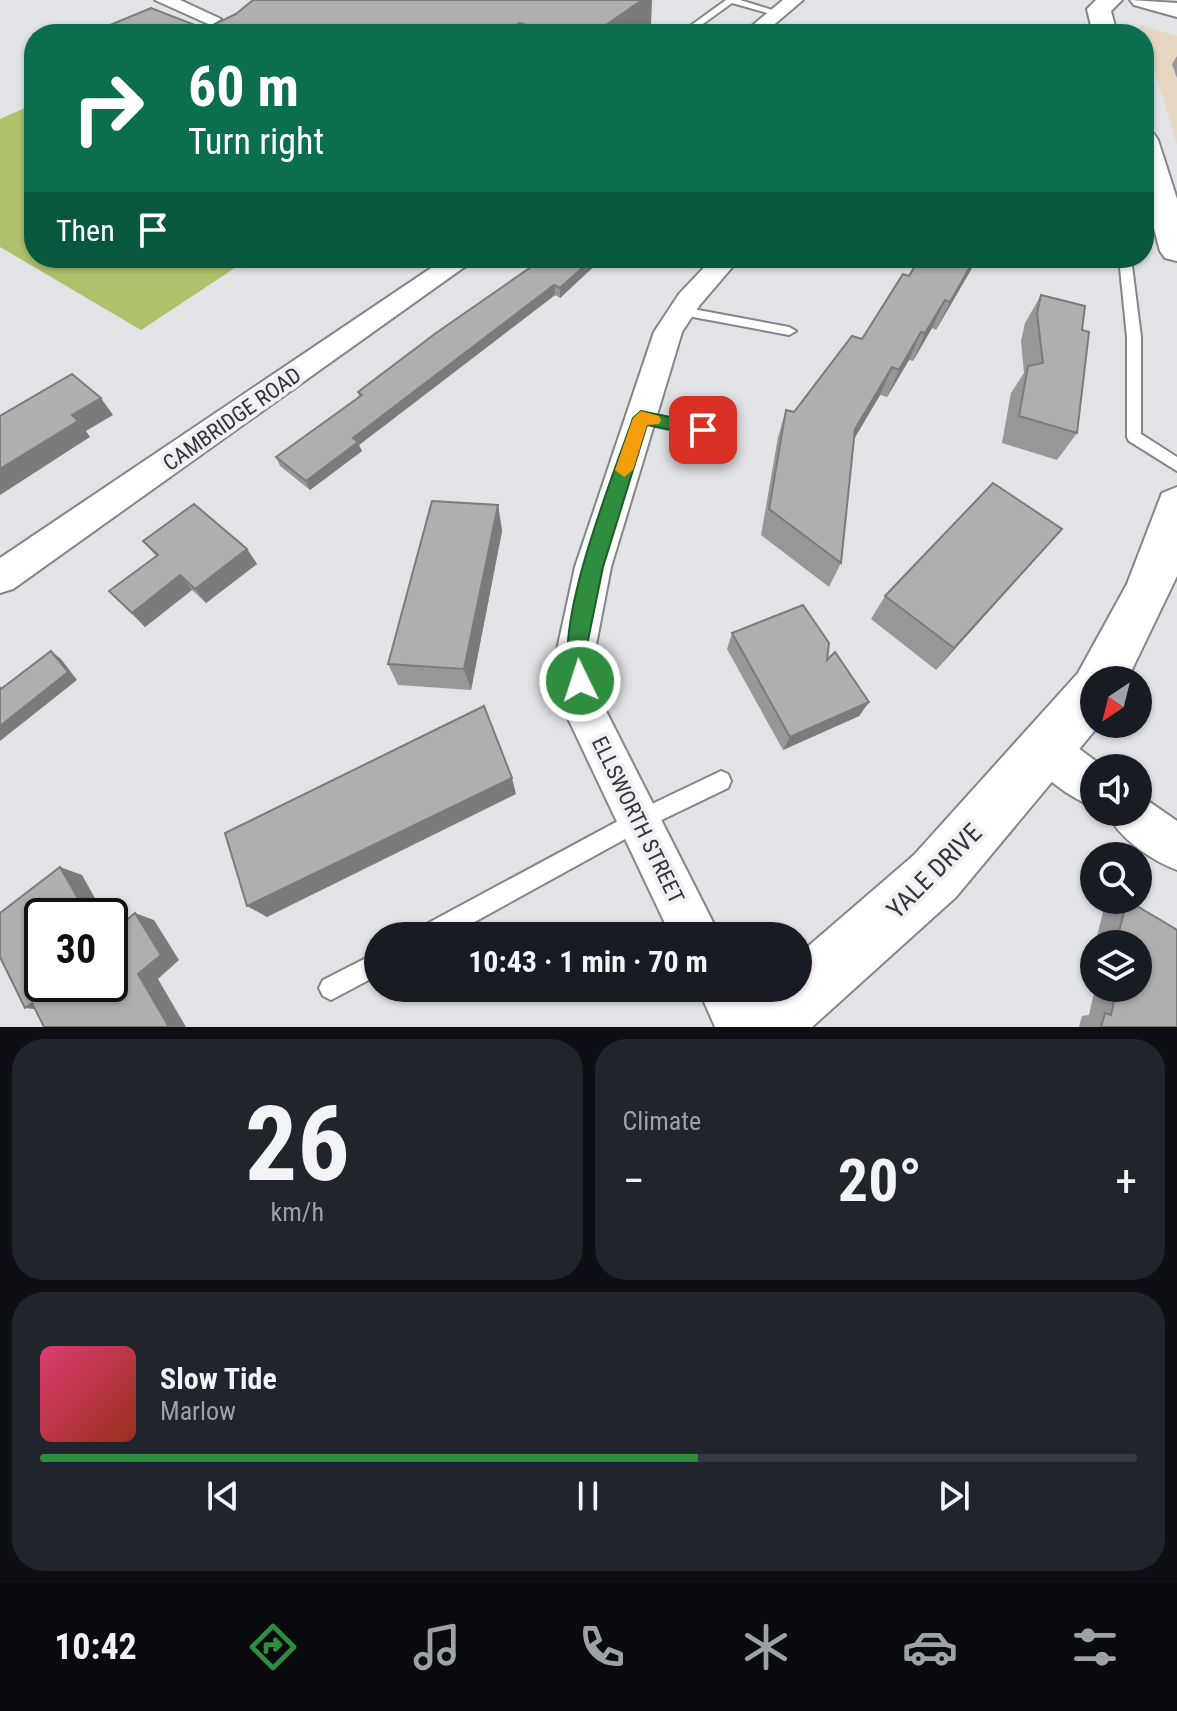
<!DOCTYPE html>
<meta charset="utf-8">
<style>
:root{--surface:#171b24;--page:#20242c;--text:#f1f3f6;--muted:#9ea1a6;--line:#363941;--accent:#2f8d40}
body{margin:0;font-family:"Roboto Condensed",sans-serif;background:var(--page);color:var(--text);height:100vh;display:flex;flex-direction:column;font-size:30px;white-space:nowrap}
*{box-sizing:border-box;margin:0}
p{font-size:26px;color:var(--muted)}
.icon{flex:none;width:44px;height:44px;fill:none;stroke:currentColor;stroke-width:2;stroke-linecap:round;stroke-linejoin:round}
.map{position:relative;height:1027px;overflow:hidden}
.drawer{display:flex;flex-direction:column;gap:12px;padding:12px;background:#0d0f14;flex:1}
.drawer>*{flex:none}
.guide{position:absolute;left:24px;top:24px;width:1130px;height:244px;border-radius:32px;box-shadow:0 2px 6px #0004;background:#0b6e4f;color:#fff;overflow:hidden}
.needle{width:52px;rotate:215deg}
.buttons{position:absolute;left:1080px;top:666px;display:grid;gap:16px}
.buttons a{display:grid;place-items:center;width:72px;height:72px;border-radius:50%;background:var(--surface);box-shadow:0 2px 6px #0004;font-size:40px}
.speed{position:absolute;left:24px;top:898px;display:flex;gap:16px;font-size:40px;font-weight:700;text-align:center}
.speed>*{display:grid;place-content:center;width:104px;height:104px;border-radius:50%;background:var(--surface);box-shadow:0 2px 6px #0004;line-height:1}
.speed .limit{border:4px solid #111;border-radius:12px;background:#fff;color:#111}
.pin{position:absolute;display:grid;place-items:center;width:68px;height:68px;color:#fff;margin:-34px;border-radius:16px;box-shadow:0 4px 12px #0006}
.me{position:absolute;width:88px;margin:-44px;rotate:356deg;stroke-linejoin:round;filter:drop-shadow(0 0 6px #0008)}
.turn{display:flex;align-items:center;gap:28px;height:168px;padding:0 32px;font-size:36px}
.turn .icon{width:104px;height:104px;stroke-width:2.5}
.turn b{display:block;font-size:56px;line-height:68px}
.then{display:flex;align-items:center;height:76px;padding:0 32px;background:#0003;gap:16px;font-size:30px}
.big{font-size:60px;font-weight:700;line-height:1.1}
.drawer .tile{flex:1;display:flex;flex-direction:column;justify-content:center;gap:12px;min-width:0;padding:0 28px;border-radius:32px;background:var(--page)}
.drawer .dial{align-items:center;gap:0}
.dial b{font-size:104px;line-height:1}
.song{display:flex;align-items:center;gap:24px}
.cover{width:96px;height:96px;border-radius:12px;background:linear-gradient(135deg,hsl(340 70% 55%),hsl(10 70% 35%))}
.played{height:8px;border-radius:4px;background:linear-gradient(90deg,var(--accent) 60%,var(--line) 60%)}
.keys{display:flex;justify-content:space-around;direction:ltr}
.heat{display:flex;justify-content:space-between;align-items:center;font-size:44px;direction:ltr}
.drawer .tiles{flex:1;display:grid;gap:12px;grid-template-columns:1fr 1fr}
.tile:last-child{grid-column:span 2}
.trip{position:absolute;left:364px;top:922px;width:448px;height:80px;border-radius:40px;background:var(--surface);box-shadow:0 2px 6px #0004;font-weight:700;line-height:80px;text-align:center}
.menu{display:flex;height:128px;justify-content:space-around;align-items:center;background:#090b0e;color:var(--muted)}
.menu .icon{width:56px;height:56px}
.menu .current{color:var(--accent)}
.menu b{font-size:36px;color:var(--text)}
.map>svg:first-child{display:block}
.commercial{fill:#e6d7c4}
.green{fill:#afc16b}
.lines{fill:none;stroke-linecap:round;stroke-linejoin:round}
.lane-casing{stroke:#838587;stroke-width:4}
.street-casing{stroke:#838587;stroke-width:4}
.secondary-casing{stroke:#838587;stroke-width:4}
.primary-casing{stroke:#838587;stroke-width:4}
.lane{fill:#fff;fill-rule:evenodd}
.street{fill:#fff;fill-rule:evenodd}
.secondary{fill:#fff;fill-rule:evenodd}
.primary{fill:#fff;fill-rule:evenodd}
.wall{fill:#989697}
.shaded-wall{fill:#7c7a7b}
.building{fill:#b1aeb0;stroke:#7c7a7b;stroke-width:2}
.route{fill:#2f8d40;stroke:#1f5c2a;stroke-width:2}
.slow{fill:#f59e0b}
.labels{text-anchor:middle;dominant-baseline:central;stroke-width:8;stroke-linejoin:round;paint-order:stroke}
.street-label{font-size:22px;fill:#333435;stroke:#eff1f4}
.near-street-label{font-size:26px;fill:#333435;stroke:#eff1f4}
</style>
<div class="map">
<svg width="1177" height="1027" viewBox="0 0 1177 1027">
<rect width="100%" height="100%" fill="#e2e3e6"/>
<path class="commercial" d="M 1138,24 L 1177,36 L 1177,145 L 1144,34 Z"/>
<path class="green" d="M 34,104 L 34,258 L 250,258 L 141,330 L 0,247 L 0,119 Z"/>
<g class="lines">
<g class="lane-casing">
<g id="lane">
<path d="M 726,0 L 740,0 L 782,13 L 778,16 L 732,3 L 689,34 L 679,34 Z"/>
<path d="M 1119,258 L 1131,258 L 1141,337 L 1141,434 L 1177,457 L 1177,471 L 1129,441 L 1127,437 L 1127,337 Z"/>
<path d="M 682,307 L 789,327 L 796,331 L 789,335 L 677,314 L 677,308 Z"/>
<path d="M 641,413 L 703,424 L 710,430 L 703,436 L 636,422 L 634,418 Z"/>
<path d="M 721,771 L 728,774 L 731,781 L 728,788 L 645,828 L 449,936 L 416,936 L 419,928 L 631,814 Z"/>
<path d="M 378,952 L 378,975 L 331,1000 L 323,996 L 319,988 L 323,980 Z"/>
</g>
</g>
<g class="street-casing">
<g id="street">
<path d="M 155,0 L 180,0 L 221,19 L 212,25 L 206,23 Z"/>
<path d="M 783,0 L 803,0 L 763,34 L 742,34 Z"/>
<path d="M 446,258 L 477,258 L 13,589 L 0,593 L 0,558 Z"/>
<path d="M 713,258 L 740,258 L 699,306 L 682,332 L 611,567 L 595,650 L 605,709 L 720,936 L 671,936 L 565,712 L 557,650 L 575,567 L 654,332 L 679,294 Z"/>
<path d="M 1047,730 L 1062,736 L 1105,768 L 1094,768 L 1094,807 C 1069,797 1037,775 1026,750 L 1032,736 Z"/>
<path d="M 1138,794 L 1177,821 L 1177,870 C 1151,860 1118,838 1107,812 L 1138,812 Z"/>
<path d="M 698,988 L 748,988 L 767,1027 L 715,1027 Z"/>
</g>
</g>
<g class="secondary-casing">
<g id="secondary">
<path d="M 1096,0 L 1122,0 L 1111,11 L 1117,34 L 1093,34 L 1087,9 Z"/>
<path d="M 1144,131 L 1154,134 L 1158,140 L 1177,199 L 1177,261 L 1165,258 L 1160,251 L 1144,192 Z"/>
<path d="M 1177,487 L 1177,576 L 1127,680 L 1094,680 L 1094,724 L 1100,724 L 956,897 L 812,1027 L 720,1027 C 736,988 759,988 798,988 L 798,955 L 914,855 L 1078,673 L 1127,584 L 1162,493 Z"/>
</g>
</g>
<g class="primary-casing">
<path id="primary" d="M 1130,0 L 1177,3 L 1177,17 L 1134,5 Z"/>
</g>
<use href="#lane" class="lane"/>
<use href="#street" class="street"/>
<use href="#secondary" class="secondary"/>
<use href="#primary" class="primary"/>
</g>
<g class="wall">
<path d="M 236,14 L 651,25 L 638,34 L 114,34 L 110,25 L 205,29 Z"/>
<path d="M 1177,56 L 1177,78 L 1172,64 Z"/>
<path d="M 603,258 L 560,298 L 555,295 L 359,445 L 362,451 L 310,490 L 280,466 L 276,457 L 359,397 L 358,392 Z"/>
<path d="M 917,258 L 977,258 L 936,330 L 932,328 L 913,361 L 909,360 L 887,397 L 880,395 L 854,439 L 841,563 L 829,587 L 761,535 L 778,437 L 786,410 L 794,412 L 862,339 L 909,276 L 918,262 Z"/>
<path d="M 1041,295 L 1082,330 L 1077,433 L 1057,460 L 1002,443 L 1011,393 L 1024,373 L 1021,341 L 1025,323 Z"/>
<path d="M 498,505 L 502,531 L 471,690 L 398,685 L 388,664 Z"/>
<path d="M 143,541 L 247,549 L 257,564 L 206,603 L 192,590 L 145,627 L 109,591 L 156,556 Z"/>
<path d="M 1040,554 L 936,670 L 871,619 L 885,596 Z"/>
<path d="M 732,633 L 827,660 L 869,702 L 859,716 L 783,750 L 727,649 Z"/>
<path d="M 1127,900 L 1177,1027 L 1079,1027 L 1082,1016 L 1089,1015 L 1095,988 L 1138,988 L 1138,944 L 1095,944 L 1104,908 Z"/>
<path d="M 1094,947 L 1094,964 L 1090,962 Z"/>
</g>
<g class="shaded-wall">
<path d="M 642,0 L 652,0 L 651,25 L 638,34 L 593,34 Z"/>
<path d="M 520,23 L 521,34 L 499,34 Z"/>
<path d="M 453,27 L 454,34 L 441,34 Z"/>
<path d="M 593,258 L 603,258 L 560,298 L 560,288 Z"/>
<path d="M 975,258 L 977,258 L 971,270 L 936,330 L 950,302 Z"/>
<path d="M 554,285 L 555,295 L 359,445 L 362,451 L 310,490 L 306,481 L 353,438 Z"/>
<path d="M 945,300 L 932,328 L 913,361 L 925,333 Z"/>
<path d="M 921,332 L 909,360 L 887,397 L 899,370 Z"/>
<path d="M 892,367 L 880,395 L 844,456 L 855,429 Z"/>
<path d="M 101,398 L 113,415 L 86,431 L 90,437 L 0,495 L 0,469 L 72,415 Z"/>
<path d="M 498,505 L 502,531 L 471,690 L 464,669 Z"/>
<path d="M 1062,529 L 1040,554 L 936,670 L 954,648 Z"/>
<path d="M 247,549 L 257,564 L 206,603 L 195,589 Z"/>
<path d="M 180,575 L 192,590 L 145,627 L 132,613 Z"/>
<path d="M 51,651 L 61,659 L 77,680 L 0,741 L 0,726 Z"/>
<path d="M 869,702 L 859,716 L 783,750 L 790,737 Z"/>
<path d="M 512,778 L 516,794 L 267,917 L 247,906 Z"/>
<path d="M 60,867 L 82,875 L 105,916 L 88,916 Z"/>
<path d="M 135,913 L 154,920 L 179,960 L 158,979 L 186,1027 L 169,1027 L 138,974 Z"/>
<path d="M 32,1003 L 50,1011 L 25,1008 Z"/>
</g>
<g class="building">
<path d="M 253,0 L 642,0 L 593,34 L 558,34 L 520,23 L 499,34 L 473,34 L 453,27 L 441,34 L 131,34 L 110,25 L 151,8 L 205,29 L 236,14 Z"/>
<path d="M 544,258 L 593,258 L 560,288 L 554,285 L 353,438 L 358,442 L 306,481 L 276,457 L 362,395 L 358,392 L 436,333 Z"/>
<path d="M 920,258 L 975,258 L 950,302 L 945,300 L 925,333 L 921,332 L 899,370 L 892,367 L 855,429 L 841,563 L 769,509 L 786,410 L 794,412 L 852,336 L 862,339 L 903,274 L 909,276 Z"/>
<path d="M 1041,295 L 1085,306 L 1082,330 L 1089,332 L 1077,433 L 1019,416 L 1028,366 L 1043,363 L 1037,313 Z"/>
<path d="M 72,374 L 101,398 L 72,415 L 78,421 L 0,469 L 0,416 Z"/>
<path d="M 993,483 L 1062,529 L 954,648 L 885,596 Z"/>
<path d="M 432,501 L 498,505 L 464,669 L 388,664 Z"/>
<path d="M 194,504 L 247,549 L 195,589 L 180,575 L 132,613 L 109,591 L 158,555 L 143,541 Z"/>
<path d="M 803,605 L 829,643 L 827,660 L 835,652 L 869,702 L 790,737 L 732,633 Z"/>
<path d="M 51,651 L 68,672 L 0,726 L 0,687 L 1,689 Z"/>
<path d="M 484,706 L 512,778 L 247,906 L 225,833 Z"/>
<path d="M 60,867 L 88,916 L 42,916 L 42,984 L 110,984 L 110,934 L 135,913 L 161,955 L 138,974 L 169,1027 L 44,1027 L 32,1003 L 25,1008 L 0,957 L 0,913 Z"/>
<path d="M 1127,900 L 1177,930 L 1177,1027 L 1101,1027 L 1105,1013 L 1111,1015 L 1117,988 L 1138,988 L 1138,944 L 1116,944 Z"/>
</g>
<path class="route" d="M 641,411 L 703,424 L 711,430 L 703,436 L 647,425 L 603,567 L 586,650 L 591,681 L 588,688 L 580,691 L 573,688 C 548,633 613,477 633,418 Z"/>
<path class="slow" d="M 641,411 L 659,416 L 661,420 L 659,424 L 647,425 L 633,470 L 624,477 L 615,470 L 633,418 Z"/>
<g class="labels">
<g class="street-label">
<text transform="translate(232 419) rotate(-35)">CAMBRIDGE ROAD</text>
<text transform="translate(638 820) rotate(64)">ELLSWORTH STREET</text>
</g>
<g class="near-street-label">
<text transform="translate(934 871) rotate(-45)">YALE DRIVE</text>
</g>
</g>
</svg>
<div class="buttons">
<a><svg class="needle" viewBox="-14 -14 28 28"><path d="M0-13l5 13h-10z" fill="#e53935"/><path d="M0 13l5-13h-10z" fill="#9ea1a6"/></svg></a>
<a><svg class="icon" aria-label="sound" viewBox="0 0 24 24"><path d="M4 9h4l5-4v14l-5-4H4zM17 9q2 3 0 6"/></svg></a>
<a><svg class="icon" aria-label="search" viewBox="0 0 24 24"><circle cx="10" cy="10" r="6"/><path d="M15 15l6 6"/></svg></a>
<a><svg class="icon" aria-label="layers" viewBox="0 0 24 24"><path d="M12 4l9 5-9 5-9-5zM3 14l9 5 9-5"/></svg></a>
</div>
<div class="speed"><div class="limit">30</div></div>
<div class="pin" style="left:703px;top:430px;background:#d93025"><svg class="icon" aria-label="arrive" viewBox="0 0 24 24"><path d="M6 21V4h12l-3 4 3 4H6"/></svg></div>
<svg class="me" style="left:580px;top:681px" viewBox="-20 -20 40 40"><circle r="17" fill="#2f8d40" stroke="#fff" stroke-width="3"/><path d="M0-11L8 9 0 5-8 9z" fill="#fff"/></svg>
<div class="trip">10:43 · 1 min · 70 m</div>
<div class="guide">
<div class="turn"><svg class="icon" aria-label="right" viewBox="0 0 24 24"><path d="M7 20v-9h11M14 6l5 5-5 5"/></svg><div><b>60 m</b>Turn right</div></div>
<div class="then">Then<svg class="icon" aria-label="arrive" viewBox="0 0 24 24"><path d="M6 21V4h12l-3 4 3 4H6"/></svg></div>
</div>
</div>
<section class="drawer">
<div class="tiles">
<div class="tile dial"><b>26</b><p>km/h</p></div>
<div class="tile"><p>Climate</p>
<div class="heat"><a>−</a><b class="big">20°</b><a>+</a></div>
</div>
<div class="tile">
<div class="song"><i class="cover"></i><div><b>Slow Tide</b><p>Marlow</p></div></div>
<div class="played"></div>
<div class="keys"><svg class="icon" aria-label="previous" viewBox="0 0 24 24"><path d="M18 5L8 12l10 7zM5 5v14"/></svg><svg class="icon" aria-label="pause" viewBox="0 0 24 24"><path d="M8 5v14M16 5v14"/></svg><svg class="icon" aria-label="next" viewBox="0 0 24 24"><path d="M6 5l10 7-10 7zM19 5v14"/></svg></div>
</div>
</div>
</section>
<nav class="menu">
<b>10:42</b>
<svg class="icon current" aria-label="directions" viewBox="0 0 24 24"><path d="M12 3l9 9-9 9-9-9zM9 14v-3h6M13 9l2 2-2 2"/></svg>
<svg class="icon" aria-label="music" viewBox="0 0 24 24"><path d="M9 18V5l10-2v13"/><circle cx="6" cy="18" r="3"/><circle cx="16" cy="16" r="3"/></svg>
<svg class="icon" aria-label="phone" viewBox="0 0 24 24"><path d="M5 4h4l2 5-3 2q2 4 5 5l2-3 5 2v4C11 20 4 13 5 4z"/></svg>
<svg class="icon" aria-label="climate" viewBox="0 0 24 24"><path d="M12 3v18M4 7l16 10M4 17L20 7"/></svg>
<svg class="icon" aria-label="car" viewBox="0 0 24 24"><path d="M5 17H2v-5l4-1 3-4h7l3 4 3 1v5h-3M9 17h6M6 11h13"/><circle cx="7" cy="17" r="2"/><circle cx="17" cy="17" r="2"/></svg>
<svg class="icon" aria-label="filters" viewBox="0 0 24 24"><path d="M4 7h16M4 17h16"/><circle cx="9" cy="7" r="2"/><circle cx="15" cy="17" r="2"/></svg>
</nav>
